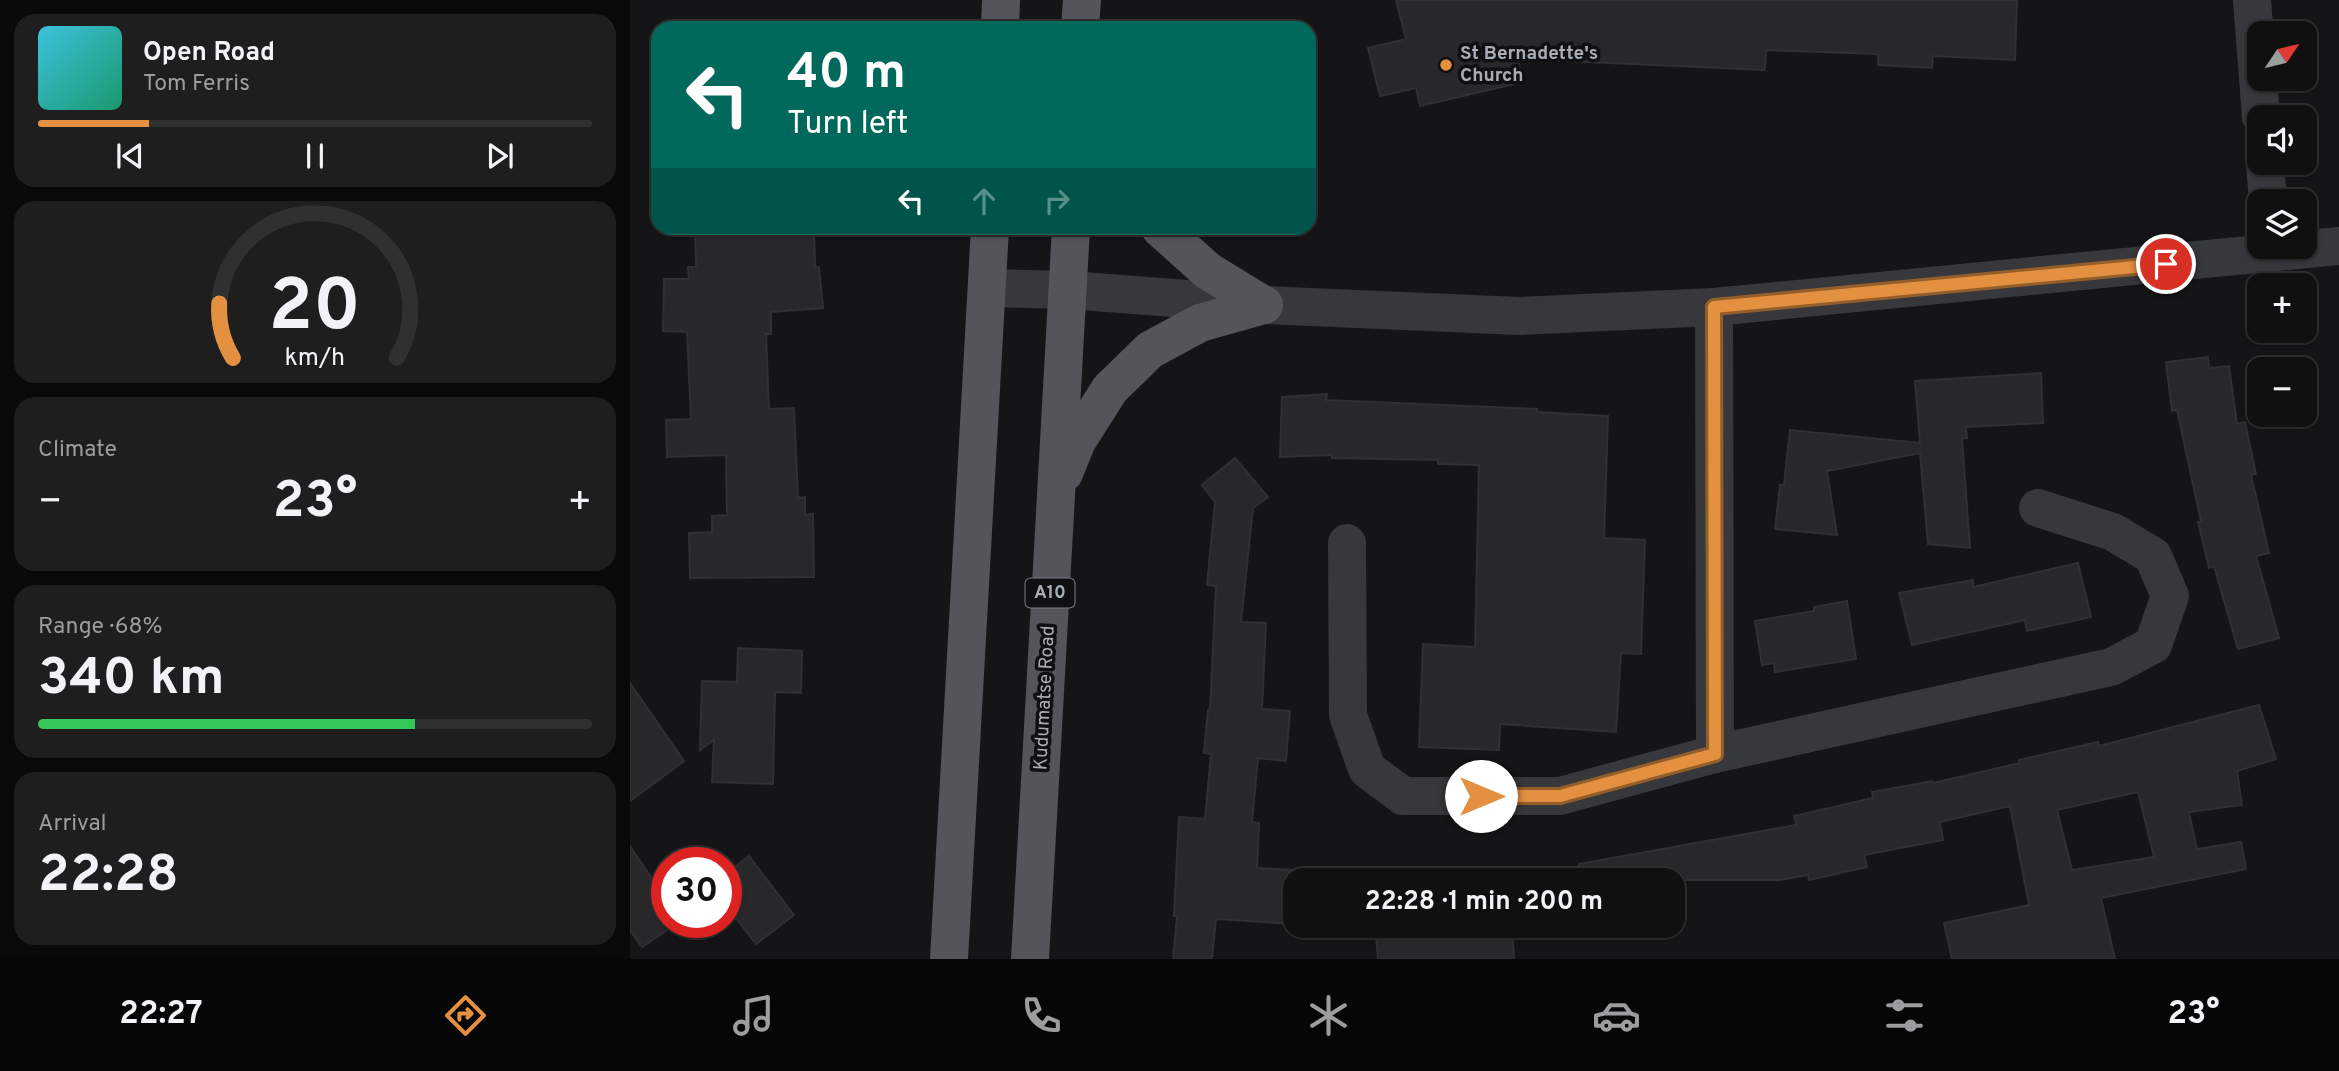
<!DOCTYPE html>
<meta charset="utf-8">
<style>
:root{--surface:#101011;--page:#1e1e1f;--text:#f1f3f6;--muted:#9c9d9f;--line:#303031;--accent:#e39041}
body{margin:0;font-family:Overpass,sans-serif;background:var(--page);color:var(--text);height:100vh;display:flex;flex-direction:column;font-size:26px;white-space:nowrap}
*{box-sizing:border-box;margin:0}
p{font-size:23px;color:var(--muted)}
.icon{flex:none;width:38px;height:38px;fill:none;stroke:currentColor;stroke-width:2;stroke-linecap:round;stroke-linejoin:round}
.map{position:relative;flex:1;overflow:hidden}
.drawer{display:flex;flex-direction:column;gap:14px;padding:14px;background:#090909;width:630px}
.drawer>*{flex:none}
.banner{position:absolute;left:21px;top:21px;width:665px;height:214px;border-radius:21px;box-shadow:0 2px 5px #0004,0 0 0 2px var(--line);background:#00695c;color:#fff;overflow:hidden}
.needle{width:46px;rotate:55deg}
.buttons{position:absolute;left:1617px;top:21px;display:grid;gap:14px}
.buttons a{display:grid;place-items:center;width:70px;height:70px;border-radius:14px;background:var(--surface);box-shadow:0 2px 5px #0004,0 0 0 2px var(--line);font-size:35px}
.speed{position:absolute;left:21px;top:847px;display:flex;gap:14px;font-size:35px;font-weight:700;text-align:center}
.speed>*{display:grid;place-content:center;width:91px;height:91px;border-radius:50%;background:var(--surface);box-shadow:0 2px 5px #0004,0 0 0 2px var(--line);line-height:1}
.speed .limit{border:10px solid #d22;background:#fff;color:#111}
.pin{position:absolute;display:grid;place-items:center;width:60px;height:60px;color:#fff;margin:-30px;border:4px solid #fff;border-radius:50%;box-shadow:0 2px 7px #0007}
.me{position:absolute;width:77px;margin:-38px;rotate:90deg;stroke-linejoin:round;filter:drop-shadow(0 0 5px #0008)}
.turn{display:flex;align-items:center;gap:24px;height:147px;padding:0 21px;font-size:32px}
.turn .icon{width:91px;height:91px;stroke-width:2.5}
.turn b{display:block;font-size:49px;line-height:60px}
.lanes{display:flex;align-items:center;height:66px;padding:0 21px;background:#0003;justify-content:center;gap:35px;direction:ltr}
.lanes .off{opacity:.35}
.big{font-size:52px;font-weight:700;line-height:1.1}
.drawer .card{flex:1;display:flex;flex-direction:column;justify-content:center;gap:10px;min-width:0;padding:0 24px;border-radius:21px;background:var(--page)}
.drawer .dial{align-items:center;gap:0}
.dial svg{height:182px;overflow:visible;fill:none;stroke:var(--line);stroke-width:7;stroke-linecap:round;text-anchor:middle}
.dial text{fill:var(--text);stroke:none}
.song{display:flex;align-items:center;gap:21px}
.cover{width:84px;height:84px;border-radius:10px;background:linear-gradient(135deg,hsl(190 70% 55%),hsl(160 70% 35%))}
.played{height:7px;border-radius:4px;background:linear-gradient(90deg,var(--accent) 20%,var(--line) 20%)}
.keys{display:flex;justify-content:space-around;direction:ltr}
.heat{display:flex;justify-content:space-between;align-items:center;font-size:38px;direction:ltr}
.charge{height:10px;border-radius:5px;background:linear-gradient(90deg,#34c759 68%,var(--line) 0)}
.trip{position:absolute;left:653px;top:868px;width:402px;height:70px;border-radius:21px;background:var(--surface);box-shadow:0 2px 5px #0004,0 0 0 2px var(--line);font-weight:700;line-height:70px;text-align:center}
.dock{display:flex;height:112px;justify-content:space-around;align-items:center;background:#060607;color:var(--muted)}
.dock .icon{width:49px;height:49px}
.dock .selected{color:var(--accent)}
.dock b{font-size:32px;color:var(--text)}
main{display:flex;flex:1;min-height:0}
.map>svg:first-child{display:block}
.building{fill:#28282a;stroke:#2f3032;stroke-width:2;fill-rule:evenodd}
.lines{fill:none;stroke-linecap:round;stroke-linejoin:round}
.minor{stroke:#36383b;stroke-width:38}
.major{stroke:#53555a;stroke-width:38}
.route-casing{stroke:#945e2a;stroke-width:18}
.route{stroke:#e39041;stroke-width:12}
.poi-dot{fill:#e39041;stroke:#101012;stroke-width:2.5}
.labels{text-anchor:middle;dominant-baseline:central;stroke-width:7;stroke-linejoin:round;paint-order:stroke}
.shield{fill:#101012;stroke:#7a7f85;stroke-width:2}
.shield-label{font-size:18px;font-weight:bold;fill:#a8aeb6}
.poi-label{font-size:19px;font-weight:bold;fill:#a8aeb6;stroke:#101012;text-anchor:start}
.street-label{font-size:19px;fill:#a8aeb6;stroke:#101012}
</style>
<main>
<section class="drawer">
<div class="card">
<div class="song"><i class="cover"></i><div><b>Open Road</b><p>Tom Ferris</p></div></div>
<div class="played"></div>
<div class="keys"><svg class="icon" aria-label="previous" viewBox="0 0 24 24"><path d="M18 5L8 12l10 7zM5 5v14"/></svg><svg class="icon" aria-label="pause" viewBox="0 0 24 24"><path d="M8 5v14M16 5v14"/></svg><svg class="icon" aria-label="next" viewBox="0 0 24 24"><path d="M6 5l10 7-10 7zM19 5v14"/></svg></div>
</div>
<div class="card dial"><svg viewBox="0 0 100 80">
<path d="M14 69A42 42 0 1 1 86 69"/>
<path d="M14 69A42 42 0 0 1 8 45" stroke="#e39041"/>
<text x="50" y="56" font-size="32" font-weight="700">20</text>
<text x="50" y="72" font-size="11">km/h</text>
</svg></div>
<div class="card"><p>Climate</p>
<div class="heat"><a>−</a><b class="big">23°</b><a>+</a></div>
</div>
<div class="card"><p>Range · 68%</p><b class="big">340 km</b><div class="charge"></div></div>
<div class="card"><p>Arrival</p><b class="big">22:28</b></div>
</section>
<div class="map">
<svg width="1709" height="959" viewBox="0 0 1709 959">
<rect width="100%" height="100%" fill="#151517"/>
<g class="building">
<path d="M 766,0 L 1387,0 L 1385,60 L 1303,56 L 1302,68 L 1248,65 L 1248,54 L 1136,50 L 1135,70 L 888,59 L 893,82 L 790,106 L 786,88 L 750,96 L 738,48 L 776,39 Z"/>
<path d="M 65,228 L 184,228 L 185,268 L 189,267 L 193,308 L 141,312 L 141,334 L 136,334 L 139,409 L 164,408 L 168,498 L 175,497 L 175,515 L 183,514 L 184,577 L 60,578 L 59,533 L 82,532 L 82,516 L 97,515 L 96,455 L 37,457 L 36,420 L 61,419 L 57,332 L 33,331 L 34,279 L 59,279 L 58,267 L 66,267 Z"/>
<path d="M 1578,357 L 1579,368 L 1599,366 L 1607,424 L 1615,422 L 1626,474 L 1621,475 L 1639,553 L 1626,556 L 1649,638 L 1608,649 L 1584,566 L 1579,568 L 1568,522 L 1571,521 L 1547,410 L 1542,411 L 1536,362 Z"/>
<path d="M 1411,373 L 1413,423 L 1336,427 L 1337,438 L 1332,438 L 1340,548 L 1298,544 L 1290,453 L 1197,471 L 1207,535 L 1145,529 L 1150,485 L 1154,485 L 1160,430 L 1290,443 L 1285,381 Z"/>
<path d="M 697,394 L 696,400 L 907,409 L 907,412 L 978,416 L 974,538 L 1015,540 L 1011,654 L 991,653 L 986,732 L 870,724 L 869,750 L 789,747 L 793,644 L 845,647 L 849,465 L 808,464 L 808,460 L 702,458 L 702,455 L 650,457 L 652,397 Z"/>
<path d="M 605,458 L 638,497 L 623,508 L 611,622 L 636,623 L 632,709 L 660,711 L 656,761 L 628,758 L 622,822 L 629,823 L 627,868 L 761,875 L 760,880 L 665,880 L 665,924 L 586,919 L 582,959 L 543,959 L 547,916 L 544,916 L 549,817 L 575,819 L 581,754 L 574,753 L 578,710 L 580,710 L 586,586 L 577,585 L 585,502 L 572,485 Z"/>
<path d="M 1448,563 L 1461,617 L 1397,631 L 1395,620 L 1282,645 L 1269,593 L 1343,580 L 1343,587 Z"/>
<path d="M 1217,601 L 1226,659 L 1145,672 L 1144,663 L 1132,665 L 1125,621 L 1184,611 L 1184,607 Z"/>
<path d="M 108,648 L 172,651 L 171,693 L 145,692 L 143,784 L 82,782 L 84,740 L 70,750 L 72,681 L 107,682 Z"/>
<path d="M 0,683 L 54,761 L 0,801 Z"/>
<path d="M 1629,705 L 1646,759 L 1607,771 L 1612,805 L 1559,812 L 1567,849 L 1611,842 L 1616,869 L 1471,898 L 1485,959 L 1322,959 L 1314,923 L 1399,905 L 1380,806 L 1310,822 L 1313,840 L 1234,855 L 1237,867 L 1179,880 L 1178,875 L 1150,880 L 951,880 L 949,864 L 1166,825 L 1164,816 L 1243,798 L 1242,792 L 1302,781 L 1303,783 L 1390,763 L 1389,760 L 1468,742 L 1469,746 ZM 1508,792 L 1524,857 L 1442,870 L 1427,810 Z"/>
<path d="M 0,846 L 37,901 L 37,922 L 49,922 L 12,947 L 0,930 Z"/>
<path d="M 119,856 L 164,915 L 126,944 L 96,905 L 96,874 Z"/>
<path d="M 677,926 L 882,926 L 884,959 L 748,959 L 746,935 L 677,931 Z"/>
</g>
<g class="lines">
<g class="minor">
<path d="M 1622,0 L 1631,117"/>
<path d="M 1635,163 L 1638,201"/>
<path d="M 357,288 L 439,290 L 634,305 L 889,316 L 1084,307 L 1709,246"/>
<path d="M 1084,307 L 1085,754"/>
<path d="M 717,543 L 718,715 L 737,769 L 773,796 L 930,796 L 1085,754 L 1481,667 L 1523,645 L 1540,596 L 1523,556 L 1483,532 L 1408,508"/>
</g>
<g class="major">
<path d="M 370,28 L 371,0"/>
<path d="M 450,28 L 452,0"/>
<path d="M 530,228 L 578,271 L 634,305"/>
<path d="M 434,473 L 447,441 L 480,389 L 520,350 L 570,323 L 634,305"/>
<path d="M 319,959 L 360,228"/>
<path d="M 400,959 L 441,228"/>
</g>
</g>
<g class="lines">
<g class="route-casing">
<path id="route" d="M 851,796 L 930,796 L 1085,754 L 1084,307 L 1536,264"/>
</g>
<use href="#route" class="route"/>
</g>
<circle class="poi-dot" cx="816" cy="65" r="7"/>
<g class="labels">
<rect class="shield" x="395.5" y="578.5" width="49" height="29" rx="5"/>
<g class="shield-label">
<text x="420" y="593">A10</text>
</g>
<g class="poi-label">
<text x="830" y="54">St Bernadette's<tspan x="830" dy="22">Church</tspan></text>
</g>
<g class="street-label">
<text transform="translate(415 698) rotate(-87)">Kudumatse Road</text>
</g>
</g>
</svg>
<div class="buttons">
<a><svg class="needle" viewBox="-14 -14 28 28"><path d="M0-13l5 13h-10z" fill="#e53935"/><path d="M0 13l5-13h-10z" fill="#9c9d9f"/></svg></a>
<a><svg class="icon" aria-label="sound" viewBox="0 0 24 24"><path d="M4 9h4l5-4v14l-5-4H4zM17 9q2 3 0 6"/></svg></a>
<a><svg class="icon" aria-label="layers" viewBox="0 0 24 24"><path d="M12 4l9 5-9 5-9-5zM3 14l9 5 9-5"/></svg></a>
<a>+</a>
<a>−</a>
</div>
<div class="speed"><div class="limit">30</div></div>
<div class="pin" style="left:1536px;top:264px;background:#d93025"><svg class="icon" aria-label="arrive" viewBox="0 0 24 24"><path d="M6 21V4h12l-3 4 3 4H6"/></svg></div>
<svg class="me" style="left:851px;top:796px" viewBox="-20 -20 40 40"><circle r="19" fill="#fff"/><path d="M0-13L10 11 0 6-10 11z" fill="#e39041"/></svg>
<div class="trip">22:28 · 1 min · 200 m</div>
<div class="banner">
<div class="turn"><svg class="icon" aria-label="left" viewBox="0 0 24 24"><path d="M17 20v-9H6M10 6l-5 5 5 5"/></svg><div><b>40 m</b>Turn left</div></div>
<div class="lanes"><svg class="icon" aria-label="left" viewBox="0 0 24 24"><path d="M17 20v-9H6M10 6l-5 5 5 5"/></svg><svg class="icon off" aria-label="ahead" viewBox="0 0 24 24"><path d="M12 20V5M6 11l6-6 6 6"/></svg><svg class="icon off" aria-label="right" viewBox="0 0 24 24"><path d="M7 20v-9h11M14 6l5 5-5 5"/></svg></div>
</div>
</div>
</main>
<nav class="dock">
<b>22:27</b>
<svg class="icon selected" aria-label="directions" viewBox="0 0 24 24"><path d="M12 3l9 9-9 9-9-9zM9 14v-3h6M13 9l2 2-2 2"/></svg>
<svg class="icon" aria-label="music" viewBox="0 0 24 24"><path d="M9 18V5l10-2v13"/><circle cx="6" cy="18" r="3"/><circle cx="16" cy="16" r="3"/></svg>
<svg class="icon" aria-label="phone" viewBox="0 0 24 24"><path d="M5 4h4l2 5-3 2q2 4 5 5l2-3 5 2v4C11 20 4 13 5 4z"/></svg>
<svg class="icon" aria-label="climate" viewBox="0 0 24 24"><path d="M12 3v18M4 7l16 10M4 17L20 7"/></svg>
<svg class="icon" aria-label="car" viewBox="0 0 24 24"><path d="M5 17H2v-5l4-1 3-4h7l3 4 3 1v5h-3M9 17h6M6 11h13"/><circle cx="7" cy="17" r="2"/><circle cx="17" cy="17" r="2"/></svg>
<svg class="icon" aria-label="filters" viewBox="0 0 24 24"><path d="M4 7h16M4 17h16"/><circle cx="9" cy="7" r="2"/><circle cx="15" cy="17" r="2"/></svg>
<b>23°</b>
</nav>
